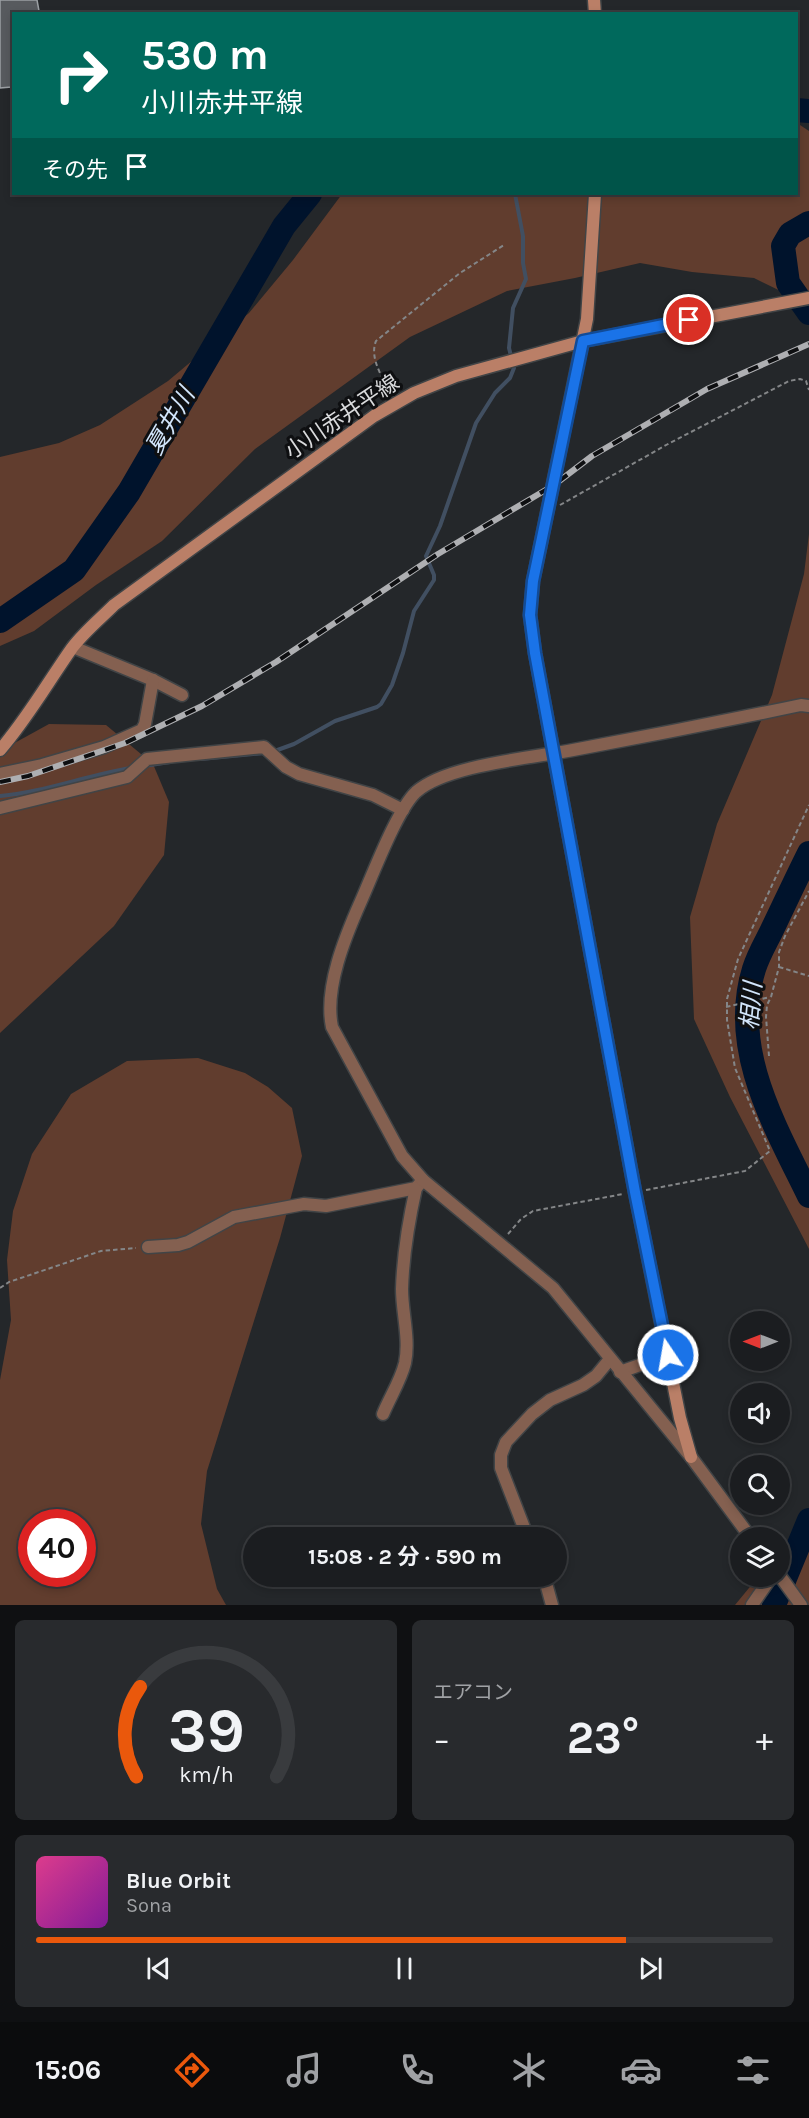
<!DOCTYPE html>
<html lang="ja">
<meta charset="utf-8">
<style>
:root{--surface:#1b1d20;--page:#282a2d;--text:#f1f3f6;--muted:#a0a2a5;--line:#393b3e;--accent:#ea580c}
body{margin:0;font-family:Karla,"Noto Sans JP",sans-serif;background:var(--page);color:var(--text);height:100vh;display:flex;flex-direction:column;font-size:22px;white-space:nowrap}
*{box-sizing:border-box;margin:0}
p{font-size:20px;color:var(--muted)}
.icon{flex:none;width:33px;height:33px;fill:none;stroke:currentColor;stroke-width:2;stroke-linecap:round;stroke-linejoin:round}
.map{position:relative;height:1605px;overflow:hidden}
.details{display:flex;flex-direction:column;gap:15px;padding:15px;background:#0f1012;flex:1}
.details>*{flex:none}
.hud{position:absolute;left:12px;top:12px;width:786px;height:183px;border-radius:0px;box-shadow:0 3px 9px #0003,0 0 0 2px var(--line);background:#00695c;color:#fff;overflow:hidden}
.needle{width:39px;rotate:270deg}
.fabs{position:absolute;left:730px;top:1311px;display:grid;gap:12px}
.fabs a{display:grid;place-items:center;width:60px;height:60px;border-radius:50%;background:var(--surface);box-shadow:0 3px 9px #0003,0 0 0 2px var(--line);font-size:30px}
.speed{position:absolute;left:18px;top:1509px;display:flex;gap:12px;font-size:30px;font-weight:700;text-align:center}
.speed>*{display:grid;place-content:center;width:78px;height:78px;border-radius:50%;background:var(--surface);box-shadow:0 3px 9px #0003,0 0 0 2px var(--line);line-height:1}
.speed .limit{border:9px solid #d22;background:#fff;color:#111}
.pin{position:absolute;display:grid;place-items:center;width:51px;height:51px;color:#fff;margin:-26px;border:3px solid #fff;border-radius:50%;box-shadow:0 2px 6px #0007}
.me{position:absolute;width:66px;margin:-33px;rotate:348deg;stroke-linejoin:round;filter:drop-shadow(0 0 4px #0008)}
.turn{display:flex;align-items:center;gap:21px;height:126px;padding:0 30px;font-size:27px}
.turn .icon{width:78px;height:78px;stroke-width:2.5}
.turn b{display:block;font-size:42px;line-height:51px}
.then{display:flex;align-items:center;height:57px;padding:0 30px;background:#0003;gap:12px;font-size:22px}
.big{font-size:45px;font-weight:700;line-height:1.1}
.details .widget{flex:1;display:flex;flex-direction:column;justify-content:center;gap:9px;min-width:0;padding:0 21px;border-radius:9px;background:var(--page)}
.details .dial{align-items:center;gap:0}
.dial svg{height:156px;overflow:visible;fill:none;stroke:var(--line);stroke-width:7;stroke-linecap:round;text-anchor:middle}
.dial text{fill:var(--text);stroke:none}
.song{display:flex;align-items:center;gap:18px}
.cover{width:72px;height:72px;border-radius:9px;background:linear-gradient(135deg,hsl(330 70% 55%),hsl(290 70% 35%))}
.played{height:6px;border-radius:3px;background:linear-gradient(90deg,var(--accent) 80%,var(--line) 80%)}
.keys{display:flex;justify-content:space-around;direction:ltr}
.heat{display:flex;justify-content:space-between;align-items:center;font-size:33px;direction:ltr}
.details .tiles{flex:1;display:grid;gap:15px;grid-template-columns:1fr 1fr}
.widget:last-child{grid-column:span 2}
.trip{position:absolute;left:243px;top:1527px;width:324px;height:60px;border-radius:30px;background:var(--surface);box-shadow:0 3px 9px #0003,0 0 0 2px var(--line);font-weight:700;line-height:60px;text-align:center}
.dock{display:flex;height:96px;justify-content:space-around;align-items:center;background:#0b0c0d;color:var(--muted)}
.dock .icon{width:42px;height:42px}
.dock .selected{color:var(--accent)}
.dock b{font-size:27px;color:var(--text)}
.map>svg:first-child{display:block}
.green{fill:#613d2e;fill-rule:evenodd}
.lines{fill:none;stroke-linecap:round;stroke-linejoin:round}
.stream{stroke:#414f61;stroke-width:4}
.river{stroke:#00132c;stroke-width:24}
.building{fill:#575a5e;stroke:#9ca0a4;stroke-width:1.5}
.street-casing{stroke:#414446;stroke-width:15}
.secondary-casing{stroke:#414446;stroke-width:15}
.path{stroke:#848688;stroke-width:2;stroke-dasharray:4.5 3;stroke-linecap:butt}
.street{stroke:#846050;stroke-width:12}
.secondary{stroke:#ba7f67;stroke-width:12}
.rail-casing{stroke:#aeafb2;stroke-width:6}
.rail{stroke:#0e0f11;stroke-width:4;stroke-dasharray:11;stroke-linecap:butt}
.route-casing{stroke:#114b97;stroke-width:15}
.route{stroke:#1a73e8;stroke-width:10}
.labels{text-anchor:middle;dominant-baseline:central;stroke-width:6;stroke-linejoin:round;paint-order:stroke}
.street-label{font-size:22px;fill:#d9dadc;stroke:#0e0f11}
.water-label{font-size:24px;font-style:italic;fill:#d2e5fb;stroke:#0e0f11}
</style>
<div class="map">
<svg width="809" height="1605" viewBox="0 0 809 1605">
<rect width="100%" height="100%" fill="#24272a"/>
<g class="green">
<path d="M 797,123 L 809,131 L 809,314 L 799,300 L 754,278 L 692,272 L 640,263 L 575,278 L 507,291 L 410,337 L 255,449 L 162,541 L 96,585 L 34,631 L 0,646 L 0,457 L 59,443 L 100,425 L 168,381 L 249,313 L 293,260 L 342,194 L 796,194 Z"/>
<path d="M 809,534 L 809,1249 L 730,1097 L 694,1019 L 690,917 L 717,824 L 772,695 L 804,574 Z"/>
<path d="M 49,724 L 106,725 L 153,764 L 169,802 L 164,855 L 114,926 L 0,1033 L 0,751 Z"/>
<path d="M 198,1058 L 245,1073 L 268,1087 L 292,1108 L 302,1156 L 280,1238 L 207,1471 L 201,1524 L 217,1589 L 226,1605 L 0,1605 L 0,1380 L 11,1320 L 7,1260 L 13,1211 L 32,1154 L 71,1094 L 127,1061 ZM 32,1522 L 82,1522 L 82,1574 L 32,1574 Z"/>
<path d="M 809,1522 L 809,1605 L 735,1605 L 758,1577 L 780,1576 L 780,1551 Z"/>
</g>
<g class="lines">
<g class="stream">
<path d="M 272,752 L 294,744 L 335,721 L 377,707 L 381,704 L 392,685 L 403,653 L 414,611 L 434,580 L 434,575 L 426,556 L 440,526 L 476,423 L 495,393 L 510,378 L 514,368 L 509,348 L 513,308 L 526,279 L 523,263 L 523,236 L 515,194"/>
<path d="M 201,759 L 265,753"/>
<path d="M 144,766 L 170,762"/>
<path d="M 0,796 C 45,792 87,775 131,768"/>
</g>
<g class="river">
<path d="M 796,110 L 809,111"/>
<path d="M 809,223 L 790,234 L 783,246 L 788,283 L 809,313"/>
<path d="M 0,621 L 74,570 L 129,492 L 284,226 L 310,194"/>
<path d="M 809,853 C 796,879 784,905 771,932 C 765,944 758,956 754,969 C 729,1049 775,1126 809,1196"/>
<path d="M 774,1605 L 809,1520"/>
</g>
</g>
<path class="building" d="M 0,0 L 37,0 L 39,11 L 26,14 L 12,14 L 14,58 L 11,87 L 0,88 Z"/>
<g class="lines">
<g class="street-casing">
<g id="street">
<path d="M 73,647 L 153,680 L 182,695"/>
<path d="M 0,774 L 42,765 L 104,747 L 142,730 L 145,724 L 153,680"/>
<path d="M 0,808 L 127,777 L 147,759 L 264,747 L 286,767 L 299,774 L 373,795 L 403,810"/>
<path d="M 148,1247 L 178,1245 L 188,1242 L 234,1217 L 304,1204 L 326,1206 L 416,1188 L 423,1180"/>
<path d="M 620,1372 L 668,1355"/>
<path d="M 383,1414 C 390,1397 401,1380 405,1363 C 410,1339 402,1313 402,1289 C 403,1257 409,1219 416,1188"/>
<path d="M 528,1538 L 501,1468 L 501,1455 L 506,1442 L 532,1414 L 550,1400 L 583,1385 L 596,1376 L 610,1359"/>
<path d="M 751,1538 L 691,1457 L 553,1288 L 423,1180 L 402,1156 L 332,1027 C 324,988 345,937 361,901 C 373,874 397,810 416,792 C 446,765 532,758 573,750 C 649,736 725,721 801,705 L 809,706"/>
<path d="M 544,1576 L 552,1605"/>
<path d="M 780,1576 L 801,1605"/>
<path d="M 752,1605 L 772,1576"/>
</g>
</g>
<g class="secondary-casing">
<g id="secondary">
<path d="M 594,0 L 595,14"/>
<path d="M 595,194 L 587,319 L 533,581 L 530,615 L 535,653 L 635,1192 L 680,1418 L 691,1457"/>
<path d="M 0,750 C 27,719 48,682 72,648 C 84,632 100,619 114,605 L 374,416 L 414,393 L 456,376 L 583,341 L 809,298"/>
</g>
</g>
<g class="path">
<path d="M 390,393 C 383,378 369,358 376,341 L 460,273 L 504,245"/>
<path d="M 560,505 L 668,444 L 789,381 L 800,379 L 806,381 L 809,390"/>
<path d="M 779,967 L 809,976"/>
<path d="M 726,1007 L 770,997"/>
<path d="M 769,1056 L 766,1017 L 767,1005 L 771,997 L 779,967 L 779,952 L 785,936 L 809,891"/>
<path d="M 646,1190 L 745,1171 L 770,1151 L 735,1068 L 727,1020 L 727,999 L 738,959 L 809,805"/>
<path d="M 508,1234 L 521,1219 L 533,1211 L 623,1194"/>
<path d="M 0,1288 L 9,1282 L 101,1251 L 136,1248"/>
</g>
<use href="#street" class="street"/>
<use href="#secondary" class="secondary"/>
<g class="rail-casing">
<path id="rail" d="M 0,782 L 28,776 L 125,743 L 202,706 L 276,662 L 438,554 L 554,485 L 592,456 L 707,389 L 809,344"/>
</g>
<use href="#rail" class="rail"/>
</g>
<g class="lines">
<g class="route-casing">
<path id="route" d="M 668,1355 L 635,1192 L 535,653 L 530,615 L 533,581 L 583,341 L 689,320"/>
</g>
<use href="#route" class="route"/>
</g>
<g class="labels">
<g class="street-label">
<text transform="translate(342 417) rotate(-34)">小川赤井平線</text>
</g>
<g class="water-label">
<text transform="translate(170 421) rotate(-60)">夏井川</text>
<text transform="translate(751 1006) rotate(-85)">相川</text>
</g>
</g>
</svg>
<div class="fabs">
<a><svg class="needle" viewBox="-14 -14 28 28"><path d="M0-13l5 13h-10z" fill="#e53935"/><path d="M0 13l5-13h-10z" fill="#a0a2a5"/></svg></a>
<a><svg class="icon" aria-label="sound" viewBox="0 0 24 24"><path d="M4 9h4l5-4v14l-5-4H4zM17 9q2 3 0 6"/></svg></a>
<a><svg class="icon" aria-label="search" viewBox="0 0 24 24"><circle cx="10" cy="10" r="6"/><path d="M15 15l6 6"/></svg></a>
<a><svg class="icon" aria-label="layers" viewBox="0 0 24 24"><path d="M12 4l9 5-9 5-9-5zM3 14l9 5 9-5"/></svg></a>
</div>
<div class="speed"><div class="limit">40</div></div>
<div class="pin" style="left:689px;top:320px;background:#d93025"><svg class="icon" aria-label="arrive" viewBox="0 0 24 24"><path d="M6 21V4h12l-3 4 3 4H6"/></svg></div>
<svg class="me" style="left:668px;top:1355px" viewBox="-20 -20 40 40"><circle r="17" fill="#1a73e8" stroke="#fff" stroke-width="3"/><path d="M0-11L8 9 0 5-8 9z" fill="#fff"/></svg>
<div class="trip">15:08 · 2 分 · 590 m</div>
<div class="hud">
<div class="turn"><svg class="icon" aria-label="right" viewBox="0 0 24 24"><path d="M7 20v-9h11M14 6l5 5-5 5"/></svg><div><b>530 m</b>小川赤井平線</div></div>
<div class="then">その先<svg class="icon" aria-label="arrive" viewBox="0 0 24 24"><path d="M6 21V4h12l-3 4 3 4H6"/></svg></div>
</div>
</div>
<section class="details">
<div class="tiles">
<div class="widget dial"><svg viewBox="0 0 100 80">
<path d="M14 69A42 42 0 1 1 86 69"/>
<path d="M14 69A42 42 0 0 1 16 23" stroke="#ea580c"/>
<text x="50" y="56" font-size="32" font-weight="700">39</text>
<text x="50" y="72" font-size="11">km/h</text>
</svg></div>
<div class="widget"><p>エアコン</p>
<div class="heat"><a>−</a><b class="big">23°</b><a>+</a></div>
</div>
<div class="widget">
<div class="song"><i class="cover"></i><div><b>Blue Orbit</b><p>Sona</p></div></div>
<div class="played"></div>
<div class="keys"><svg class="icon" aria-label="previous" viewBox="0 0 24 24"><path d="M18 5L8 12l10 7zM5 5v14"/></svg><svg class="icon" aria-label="pause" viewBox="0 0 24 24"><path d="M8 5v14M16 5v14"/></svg><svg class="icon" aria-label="next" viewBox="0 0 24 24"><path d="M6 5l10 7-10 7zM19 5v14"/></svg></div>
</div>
</div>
</section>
<nav class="dock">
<b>15:06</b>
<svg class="icon selected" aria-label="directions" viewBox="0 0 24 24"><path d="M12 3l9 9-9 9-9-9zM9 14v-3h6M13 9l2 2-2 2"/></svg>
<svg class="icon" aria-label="music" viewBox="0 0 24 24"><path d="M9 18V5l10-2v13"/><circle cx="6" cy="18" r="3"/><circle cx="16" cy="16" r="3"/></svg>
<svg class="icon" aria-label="phone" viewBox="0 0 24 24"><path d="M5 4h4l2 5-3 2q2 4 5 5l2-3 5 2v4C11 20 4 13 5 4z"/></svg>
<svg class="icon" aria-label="climate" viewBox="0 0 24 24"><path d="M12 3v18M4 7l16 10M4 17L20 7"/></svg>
<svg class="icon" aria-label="car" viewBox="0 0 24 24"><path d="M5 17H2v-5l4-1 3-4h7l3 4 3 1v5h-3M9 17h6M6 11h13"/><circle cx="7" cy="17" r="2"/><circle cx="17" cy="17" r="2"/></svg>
<svg class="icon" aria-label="filters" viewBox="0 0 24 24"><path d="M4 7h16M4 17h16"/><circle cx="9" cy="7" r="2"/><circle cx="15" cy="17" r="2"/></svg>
</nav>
